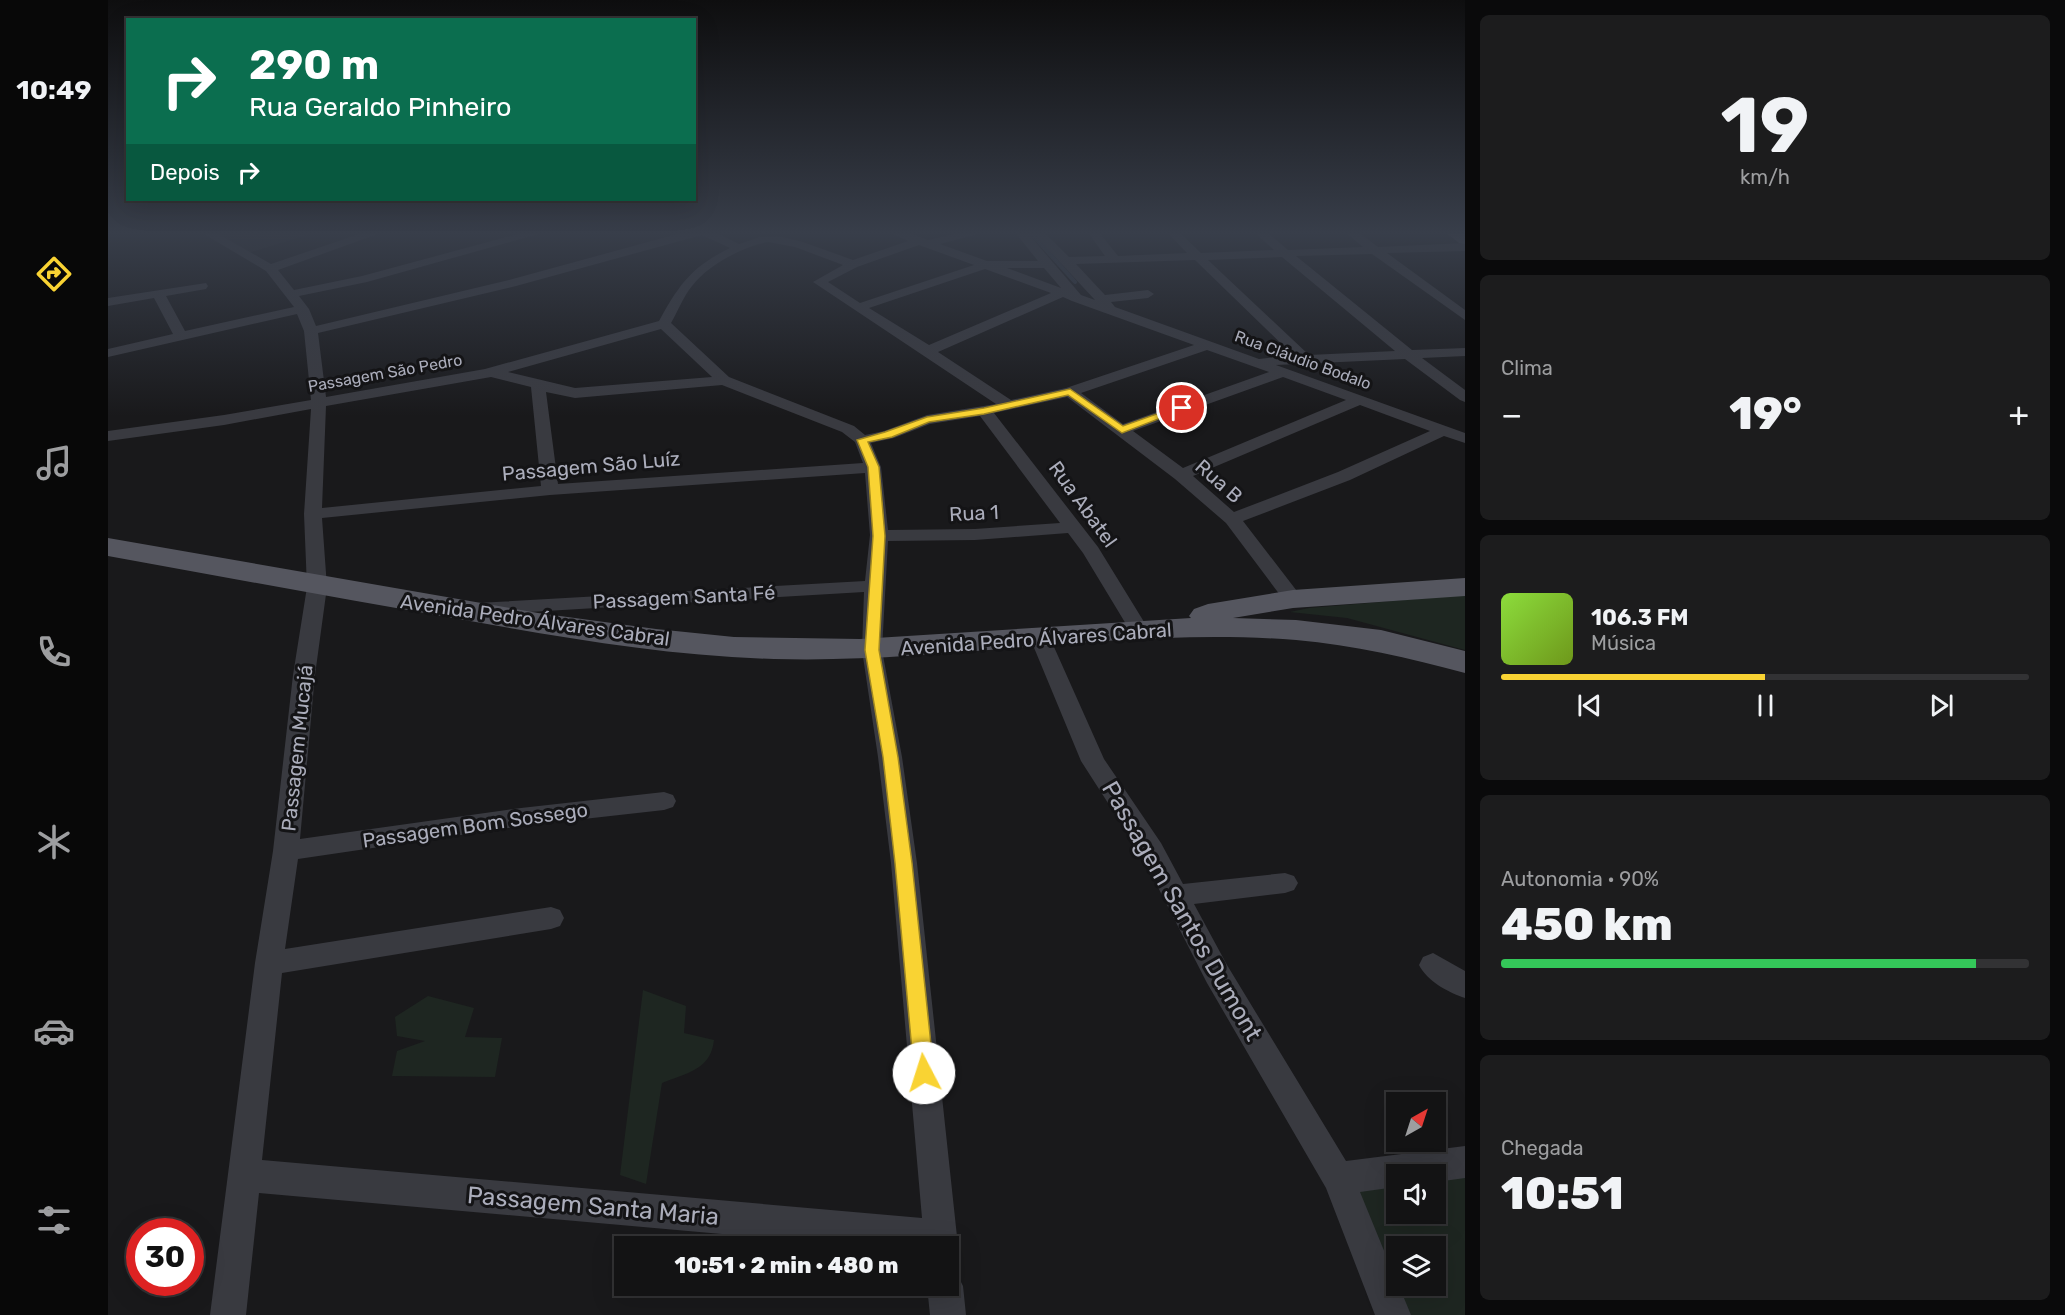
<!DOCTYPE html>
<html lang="pt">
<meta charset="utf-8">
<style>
:root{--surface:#131314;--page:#1c1c1d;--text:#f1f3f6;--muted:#9d9ea0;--line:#323234;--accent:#f9d333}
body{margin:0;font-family:Rubik,sans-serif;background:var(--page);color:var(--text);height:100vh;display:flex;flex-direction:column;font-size:22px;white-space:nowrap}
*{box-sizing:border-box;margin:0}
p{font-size:20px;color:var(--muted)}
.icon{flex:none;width:33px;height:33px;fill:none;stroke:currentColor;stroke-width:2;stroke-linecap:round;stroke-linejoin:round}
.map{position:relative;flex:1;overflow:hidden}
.panel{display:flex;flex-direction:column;gap:15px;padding:15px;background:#0a0a0b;width:600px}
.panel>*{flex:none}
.hud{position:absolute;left:18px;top:18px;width:570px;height:183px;border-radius:0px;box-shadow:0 6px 24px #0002,0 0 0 2px var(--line);background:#0b6e4f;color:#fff;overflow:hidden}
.needle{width:39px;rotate:39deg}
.tools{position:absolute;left:1278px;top:1092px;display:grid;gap:12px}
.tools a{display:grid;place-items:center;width:60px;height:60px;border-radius:0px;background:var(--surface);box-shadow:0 6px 24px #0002,0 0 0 2px var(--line);font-size:30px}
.speed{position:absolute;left:18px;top:1218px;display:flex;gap:12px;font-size:30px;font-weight:700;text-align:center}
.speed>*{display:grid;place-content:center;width:78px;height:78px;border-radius:50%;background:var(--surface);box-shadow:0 6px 24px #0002,0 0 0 2px var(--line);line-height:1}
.speed .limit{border:9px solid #d22;background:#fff;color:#111}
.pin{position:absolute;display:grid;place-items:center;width:51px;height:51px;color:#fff;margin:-26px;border:3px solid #fff;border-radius:50%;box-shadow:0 2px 6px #0007}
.me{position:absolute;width:66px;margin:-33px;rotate:355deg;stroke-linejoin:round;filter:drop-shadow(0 0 4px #0008)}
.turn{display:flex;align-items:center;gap:21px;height:126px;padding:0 24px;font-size:27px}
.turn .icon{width:78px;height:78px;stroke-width:2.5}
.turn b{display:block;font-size:42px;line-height:51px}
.then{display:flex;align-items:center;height:57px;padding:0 24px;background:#0003;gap:12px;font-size:22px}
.big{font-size:45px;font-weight:800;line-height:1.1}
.panel .tile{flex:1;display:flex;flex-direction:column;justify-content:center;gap:9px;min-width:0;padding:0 21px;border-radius:9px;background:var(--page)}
.panel .dial{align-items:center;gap:0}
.dial b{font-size:78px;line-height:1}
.song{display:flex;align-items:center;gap:18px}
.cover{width:72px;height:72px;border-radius:9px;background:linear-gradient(135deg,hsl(90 70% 55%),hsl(80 70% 35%))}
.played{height:6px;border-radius:3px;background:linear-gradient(90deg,var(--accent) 50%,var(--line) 50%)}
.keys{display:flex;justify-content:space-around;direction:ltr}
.heat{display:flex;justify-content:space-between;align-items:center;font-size:33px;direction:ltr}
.charge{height:9px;border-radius:4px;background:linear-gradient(90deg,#34c759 90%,var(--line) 0)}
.trip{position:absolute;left:506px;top:1236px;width:345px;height:60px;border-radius:0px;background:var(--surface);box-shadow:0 6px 24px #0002,0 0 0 2px var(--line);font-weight:800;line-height:60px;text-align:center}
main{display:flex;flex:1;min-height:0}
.dock{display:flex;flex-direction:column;width:108px;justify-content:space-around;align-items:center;background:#080808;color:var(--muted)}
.dock .icon{width:42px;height:42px}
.dock .on{color:var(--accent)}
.dock b{font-size:27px;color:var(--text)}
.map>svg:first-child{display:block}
.built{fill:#252528}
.green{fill:#1e2621;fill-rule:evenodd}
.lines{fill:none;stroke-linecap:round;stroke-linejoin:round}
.stream{stroke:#2e3540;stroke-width:4}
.street{fill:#393a40;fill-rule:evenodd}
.primary{fill:#55565f;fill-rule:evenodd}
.route{fill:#f9d333;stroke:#a28921;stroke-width:1.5}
.labels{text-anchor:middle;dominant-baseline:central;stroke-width:6;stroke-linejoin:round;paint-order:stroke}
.far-street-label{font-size:16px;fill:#abadbb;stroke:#141416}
.street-label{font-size:20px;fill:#abadbb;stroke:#141416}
.near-street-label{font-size:24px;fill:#abadbb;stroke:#141416}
</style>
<main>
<nav class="dock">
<b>10:49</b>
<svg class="icon on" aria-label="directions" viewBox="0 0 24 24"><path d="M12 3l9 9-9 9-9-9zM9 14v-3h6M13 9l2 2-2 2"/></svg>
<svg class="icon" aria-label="music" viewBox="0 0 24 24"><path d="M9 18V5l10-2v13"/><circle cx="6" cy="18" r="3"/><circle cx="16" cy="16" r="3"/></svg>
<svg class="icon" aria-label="phone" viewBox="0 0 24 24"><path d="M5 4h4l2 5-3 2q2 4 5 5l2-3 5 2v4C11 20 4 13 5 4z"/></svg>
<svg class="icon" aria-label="climate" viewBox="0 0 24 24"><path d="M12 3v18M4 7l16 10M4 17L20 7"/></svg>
<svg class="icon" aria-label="car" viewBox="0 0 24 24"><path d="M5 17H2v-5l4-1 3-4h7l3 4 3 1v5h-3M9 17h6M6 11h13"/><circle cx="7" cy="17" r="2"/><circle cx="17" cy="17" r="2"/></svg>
<svg class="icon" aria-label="filters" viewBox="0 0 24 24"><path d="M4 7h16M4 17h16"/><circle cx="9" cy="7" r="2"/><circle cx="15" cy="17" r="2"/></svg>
</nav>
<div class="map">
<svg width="1357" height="1315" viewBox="0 0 1357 1315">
<rect width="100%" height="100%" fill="#19191b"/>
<path class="built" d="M 98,231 L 212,231 L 140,253 Z"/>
<g class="green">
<path d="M 1357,595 L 1357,650 L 1239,618 L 1182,612 L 1201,608 Z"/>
<path d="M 535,990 L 578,1006 L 576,1033 L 606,1040 C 603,1070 578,1073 554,1083 L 538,1184 L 512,1175 Z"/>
<path d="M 320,996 L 366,1008 L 357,1037 L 394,1038 L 387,1077 L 284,1076 L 289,1051 L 317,1041 L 289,1036 L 287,1017 Z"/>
<path d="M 1357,1162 L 1357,1315 L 1285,1315 L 1230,1178 ZM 1288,1174 L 1328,1174 L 1328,1214 L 1288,1214 ZM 1288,1246 L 1328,1246 L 1328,1286 L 1288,1286 Z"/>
</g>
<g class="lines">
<path class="stream" d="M 921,231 L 967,282"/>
<g class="street">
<path d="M 91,231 L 105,231 L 163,264 L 260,231 L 278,231 L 170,270 L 186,290 L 254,276 L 421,231 L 441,231 L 259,282 L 191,296 L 201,309 L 208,326 L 401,280 L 580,231 L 605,231 L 631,244 L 652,237 L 670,236 L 695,242 L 745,260 L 800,241 L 779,231 L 796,231 L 820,240 L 859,231 L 881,231 L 832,244 L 879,261 L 930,261 L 906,231 L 918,231 L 973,295 L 987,300 L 923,231 L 935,231 L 961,257 L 997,256 L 979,231 L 990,231 L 1010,256 L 1079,253 L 1058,231 L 1070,231 L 1093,253 L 1166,250 L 1145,231 L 1158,231 L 1180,250 L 1255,247 L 1236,231 L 1249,231 L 1270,247 L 1357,243 L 1357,251 L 1279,253 L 1357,310 L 1357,320 L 1264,254 L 1188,256 L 1304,350 L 1357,348 L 1357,356 L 1314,358 L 1357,390 L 1357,402 L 1352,400 L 1297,359 L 1168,365 L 1357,433 L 1357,443 L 1336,436 L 1242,480 L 1135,521 L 1195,599 L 1192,603 L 1178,603 L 1118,523 L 1067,479 L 959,397 L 886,413 L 990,547 L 1041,630 L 1038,634 L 1031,636 L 1024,634 L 975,553 L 960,533 L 867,540 L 780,541 L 774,650 L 794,757 L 809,863 L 850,1246 L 845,1258 L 840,1260 L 840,1246 L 749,1246 L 151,1193 L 138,1315 L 102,1315 L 147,963 L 165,851 L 185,675 L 199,587 L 196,514 L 203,409 L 116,425 L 0,441 L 0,431 L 116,415 L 203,400 L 196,331 L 189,314 L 0,357 L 0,349 L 65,334 L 46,298 L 0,306 L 0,298 L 98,283 L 100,286 L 98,289 L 58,296 L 77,331 L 186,307 L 158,271 ZM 594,235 L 622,248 C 583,267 571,285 551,321 L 377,369 L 218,397 L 210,333 L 408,286 ZM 660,242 L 687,247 L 735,265 L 705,282 L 888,404 L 819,415 L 776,431 L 757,435 L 746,426 L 621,377 L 563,323 C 570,311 575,297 584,286 C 600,265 634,247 660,242 ZM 811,245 L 866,265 L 752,303 L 720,282 L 749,267 ZM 1174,257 L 1287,351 L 1201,355 L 1100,260 ZM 1087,260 L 1185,355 L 1151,359 L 1007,307 L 1003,302 L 1040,298 L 1046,294 L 1040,290 L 997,295 L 968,264 ZM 899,268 L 936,268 L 953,288 ZM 877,269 L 943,293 L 821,345 L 761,308 ZM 955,297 L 964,301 L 1086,345 L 958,388 L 903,400 L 830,352 ZM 553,329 L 604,377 L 467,388 L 400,372 ZM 1099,350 L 1161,372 L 1015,424 L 973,393 ZM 383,377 L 423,387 L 433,486 L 214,508 L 218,406 ZM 1175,377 L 1238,400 L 1075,468 L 1025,431 ZM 614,385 L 734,432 L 747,442 L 755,463 L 450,484 L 438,392 L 467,398 ZM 1252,405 L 1322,431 L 1230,472 L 1126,512 L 1085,476 ZM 872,416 L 952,523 L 867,529 L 780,530 L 773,467 L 763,443 L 786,438 L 822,424 ZM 757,473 L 762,535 L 757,581 L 369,603 L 362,605 L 359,609 L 362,613 L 369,615 L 756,592 L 754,650 L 770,757 L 783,863 L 814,1218 L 154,1160 L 174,973 L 443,929 L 452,926 L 456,918 L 452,910 L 443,907 L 177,949 L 190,859 L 413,826 L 556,810 L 565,807 L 568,801 L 565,795 L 556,792 L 413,808 L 192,839 L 207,675 L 219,587 L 214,518 L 442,495 Z"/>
<path d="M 932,632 L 939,633 L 942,638 L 996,759 L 1053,843 L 1075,884 L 1177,873 L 1186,876 L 1190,883 L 1186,890 L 1177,893 L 1086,904 L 1119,965 L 1238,1161 L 1357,1146 L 1357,1178 L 1328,1182 L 1328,1174 L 1288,1174 L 1288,1187 L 1252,1192 L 1288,1280 L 1288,1286 L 1291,1286 L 1303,1315 L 1267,1315 L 1218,1188 L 1099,983 L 1034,856 L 973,761 L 922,638 L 925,633 Z"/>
<path d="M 1325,953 L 1357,971 L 1357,998 C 1341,993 1319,981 1311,965 L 1315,957 Z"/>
<path d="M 840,1270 L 849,1274 L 855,1286 L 858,1315 L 822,1315 L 819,1286 L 840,1286 Z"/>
</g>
<g class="primary">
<path d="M 1336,231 L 1357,231 L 1357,244 L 1351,243 Z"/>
<path d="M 0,538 L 430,613 L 548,629 L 626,637 L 752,639 L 1083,618 L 1081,616 L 1086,609 L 1100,604 L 1185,590 L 1357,578 L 1357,596 L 1185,608 L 1125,618 L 1188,620 L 1273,630 L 1357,651 L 1357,673 C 1301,658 1246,645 1188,640 C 1016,626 840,664 666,659 C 558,656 451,637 345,618 C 230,598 115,577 0,556 Z"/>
</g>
</g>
<linearGradient id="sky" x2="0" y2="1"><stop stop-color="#0e0e0f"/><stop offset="0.56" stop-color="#383e4a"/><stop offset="1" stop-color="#383e4a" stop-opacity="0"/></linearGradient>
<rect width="1357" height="416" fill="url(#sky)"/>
<path class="route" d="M 962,389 L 1015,426 L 1071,406 L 1079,408 L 1014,433 L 960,395 L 876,414 L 821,422 L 784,437 L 760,442 L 771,467 L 777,536 L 771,650 L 790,757 L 804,863 L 826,1073 L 823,1080 L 816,1083 L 809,1080 L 806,1073 L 787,863 L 775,757 L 757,650 L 765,536 L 760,467 L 749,440 L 777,432 L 819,417 L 876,408 Z"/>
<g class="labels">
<g class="far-street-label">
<text transform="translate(1195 360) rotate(20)">Rua Cláudio Bodalo</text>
<text transform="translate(277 373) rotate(-10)">Passagem São Pedro</text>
</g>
<g class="street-label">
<text transform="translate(483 466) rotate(-5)">Passagem São Luíz</text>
<text transform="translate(1111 481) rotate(41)">Rua B</text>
<text transform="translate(975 504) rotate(54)">Rua Abatel</text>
<text transform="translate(866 513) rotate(-3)">Rua 1</text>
<text transform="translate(576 597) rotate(-3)">Passagem Santa Fé</text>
<text transform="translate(427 620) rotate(8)">Avenida Pedro Álvares Cabral</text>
<text transform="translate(928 639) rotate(-4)">Avenida Pedro Álvares Cabral</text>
<text transform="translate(189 748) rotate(-84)">Passagem Mucajá</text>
<text transform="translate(367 825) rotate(-8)">Passagem Bom Sossego</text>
</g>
<g class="near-street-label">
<text transform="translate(1074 911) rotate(60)">Passagem Santos Dumont</text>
<text transform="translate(485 1206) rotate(5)">Passagem Santa Maria</text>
</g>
</g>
</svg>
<div class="tools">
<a><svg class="needle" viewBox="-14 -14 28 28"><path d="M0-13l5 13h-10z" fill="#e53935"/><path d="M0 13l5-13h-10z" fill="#9d9ea0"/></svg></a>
<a><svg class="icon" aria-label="sound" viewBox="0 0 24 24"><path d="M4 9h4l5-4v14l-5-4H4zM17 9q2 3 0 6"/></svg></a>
<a><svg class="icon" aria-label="layers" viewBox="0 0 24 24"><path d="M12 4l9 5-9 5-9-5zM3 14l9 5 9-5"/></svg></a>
</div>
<div class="speed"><div class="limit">30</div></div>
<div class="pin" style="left:1074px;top:408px;background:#d93025"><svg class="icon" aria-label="arrive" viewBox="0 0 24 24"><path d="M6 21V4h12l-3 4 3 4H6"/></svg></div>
<svg class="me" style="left:816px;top:1073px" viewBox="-20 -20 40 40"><circle r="19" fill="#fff"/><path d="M0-13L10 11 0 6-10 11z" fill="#f9d333"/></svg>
<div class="trip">10:51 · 2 min · 480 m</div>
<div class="hud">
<div class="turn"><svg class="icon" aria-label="right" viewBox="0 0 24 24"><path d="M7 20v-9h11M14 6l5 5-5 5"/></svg><div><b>290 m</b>Rua Geraldo Pinheiro</div></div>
<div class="then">Depois<svg class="icon" aria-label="right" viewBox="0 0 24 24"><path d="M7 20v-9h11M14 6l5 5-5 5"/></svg></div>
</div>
</div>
<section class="panel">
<div class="tile dial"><b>19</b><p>km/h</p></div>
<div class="tile"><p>Clima</p>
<div class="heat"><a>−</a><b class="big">19°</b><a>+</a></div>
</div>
<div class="tile">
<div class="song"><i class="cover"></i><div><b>106.3 FM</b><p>Música</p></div></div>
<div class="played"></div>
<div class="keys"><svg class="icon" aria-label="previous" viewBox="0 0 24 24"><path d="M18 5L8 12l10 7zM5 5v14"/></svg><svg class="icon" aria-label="pause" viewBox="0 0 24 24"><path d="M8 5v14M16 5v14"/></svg><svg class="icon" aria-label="next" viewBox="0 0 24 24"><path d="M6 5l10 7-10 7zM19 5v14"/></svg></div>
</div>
<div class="tile"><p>Autonomia · 90%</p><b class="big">450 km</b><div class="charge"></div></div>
<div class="tile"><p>Chegada</p><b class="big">10:51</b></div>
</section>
</main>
